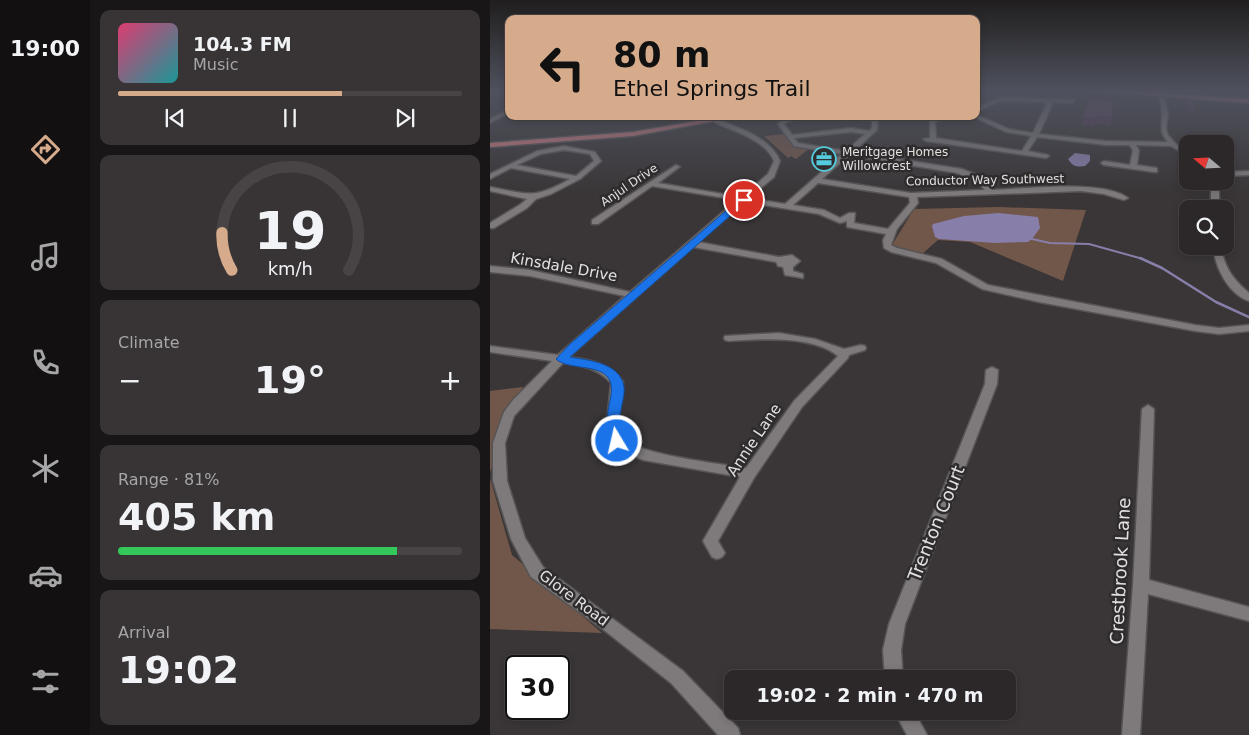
<!DOCTYPE html>
<meta charset="utf-8">
<style>
:root{--surface:#2c2829;--page:#383435;--text:#f1f3f6;--muted:#a6a6a8;--line:#484446;--accent:#d6ab8b}
body{margin:0;font-family:"DejaVu Sans",sans-serif;background:var(--page);color:var(--text);height:100vh;display:flex;flex-direction:column;font-size:19px;white-space:nowrap}
*{box-sizing:border-box;margin:0}
p{font-size:16px;color:var(--muted)}
.icon{flex:none;width:28px;height:28px;fill:none;stroke:currentColor;stroke-width:2;stroke-linecap:round;stroke-linejoin:round}
.map{position:relative;flex:1;overflow:hidden}
.sheet{display:flex;flex-direction:column;gap:10px;padding:10px;background:#181617;width:400px}
.sheet>*{flex:none}
.top-card{position:absolute;left:15px;top:15px;width:475px;height:105px;border-radius:10px;box-shadow:0 2px 8px #0003,0 0 0 1px var(--line);background:#d6ab8b;color:#111;overflow:hidden}
.needle{width:32px;rotate:289deg}
.tools{position:absolute;left:689px;top:135px;display:grid;gap:10px}
.tools a{display:grid;place-items:center;width:55px;height:55px;border-radius:10px;background:var(--surface);box-shadow:0 2px 8px #0003,0 0 0 1px var(--line);font-size:25px}
.speed{position:absolute;left:15px;top:655px;display:flex;gap:10px;font-size:25px;font-weight:700;text-align:center}
.speed>*{display:grid;place-content:center;width:65px;height:65px;border-radius:50%;background:var(--surface);box-shadow:0 2px 8px #0003,0 0 0 1px var(--line);line-height:1}
.speed .limit{border:2px solid #111;border-radius:8px;background:#fff;color:#111}
.pin{position:absolute;display:grid;place-items:center;width:42px;height:42px;color:#fff;margin:-21px;border:2px solid #fff;border-radius:50%;box-shadow:0 1px 5px #0007}
.me{position:absolute;width:55px;margin:-28px;rotate:351deg;stroke-linejoin:round;filter:drop-shadow(0 0 4px #0008)}
.turn{display:flex;align-items:center;gap:18px;height:105px;padding:0 25px;font-size:22px}
.turn .icon{width:65px;height:65px;stroke-width:2.5}
.turn b{display:block;font-size:35px;line-height:42px}
.big{font-size:38px;font-weight:700;line-height:1.1}
.sheet .card{flex:1;display:flex;flex-direction:column;justify-content:center;gap:8px;min-width:0;padding:0 18px;border-radius:10px;background:var(--page)}
.sheet .dial{align-items:center;gap:0}
.dial svg{height:130px;overflow:visible;fill:none;stroke:var(--line);stroke-width:7;stroke-linecap:round;text-anchor:middle}
.dial text{fill:var(--text);stroke:none}
.song{display:flex;align-items:center;gap:15px}
.cover{width:60px;height:60px;border-radius:8px;background:linear-gradient(135deg,hsl(340 70% 55%),hsl(180 70% 35%))}
.played{height:5px;border-radius:2px;background:linear-gradient(90deg,var(--accent) 65%,var(--line) 65%)}
.keys{display:flex;justify-content:space-around;direction:ltr}
.heat{display:flex;justify-content:space-between;align-items:center;font-size:28px;direction:ltr}
.charge{height:8px;border-radius:4px;background:linear-gradient(90deg,#34c759 81%,var(--line) 0)}
.trip{position:absolute;left:234px;top:670px;width:292px;height:50px;border-radius:10px;background:var(--surface);box-shadow:0 2px 8px #0003,0 0 0 1px var(--line);font-weight:700;line-height:50px;text-align:center}
main{display:flex;flex:1;min-height:0}
.tabs{display:flex;flex-direction:column;width:90px;justify-content:space-around;align-items:center;background:#121010;color:var(--muted)}
.tabs .icon{width:35px;height:35px}
.tabs .selected{color:var(--accent)}
.tabs b{font-size:22px;color:var(--text)}
.map>svg:first-child{display:block}
.green{fill:#71574a}
.water{fill:#877ea9}
.lines{fill:none;stroke-linecap:round;stroke-linejoin:round}
.stream-far1{stroke:#877ea9;stroke-width:2}
.stream{stroke:#877ea9;stroke-width:2.5}
.minor-casing{stroke:#575455;stroke-width:3}
.major-casing{stroke:#575455;stroke-width:3}
.minor{fill:#7e7a7b;fill-rule:evenodd}
.major{fill:#c9797d;fill-rule:evenodd}
.wall{fill:#523855}
.building{fill:#5f4163;stroke:#422e45}
.route{fill:#1a73e8;stroke:#114b97}
.labels{text-anchor:middle;dominant-baseline:central;stroke-width:5;stroke-linejoin:round;paint-order:stroke}
.far-poi-label{font-size:12px;fill:#e3e0e1;stroke:#2f2c2d;text-anchor:start}
.far-street-label{font-size:12px;fill:#e3e0e1;stroke:#2f2c2d}
.street-label{font-size:15px;fill:#e3e0e1;stroke:#2f2c2d}
.near-street-label{font-size:18px;fill:#e3e0e1;stroke:#2f2c2d}
</style>
<main>
<nav class="tabs">
<b>19:00</b>
<svg class="icon selected" aria-label="directions" viewBox="0 0 24 24"><path d="M12 3l9 9-9 9-9-9zM9 14v-3h6M13 9l2 2-2 2"/></svg>
<svg class="icon" aria-label="music" viewBox="0 0 24 24"><path d="M9 18V5l10-2v13"/><circle cx="6" cy="18" r="3"/><circle cx="16" cy="16" r="3"/></svg>
<svg class="icon" aria-label="phone" viewBox="0 0 24 24"><path d="M5 4h4l2 5-3 2q2 4 5 5l2-3 5 2v4C11 20 4 13 5 4z"/></svg>
<svg class="icon" aria-label="climate" viewBox="0 0 24 24"><path d="M12 3v18M4 7l16 10M4 17L20 7"/></svg>
<svg class="icon" aria-label="car" viewBox="0 0 24 24"><path d="M5 17H2v-5l4-1 3-4h7l3 4 3 1v5h-3M9 17h6M6 11h13"/><circle cx="7" cy="17" r="2"/><circle cx="17" cy="17" r="2"/></svg>
<svg class="icon" aria-label="filters" viewBox="0 0 24 24"><path d="M4 7h16M4 17h16"/><circle cx="9" cy="7" r="2"/><circle cx="15" cy="17" r="2"/></svg>
</nav>
<section class="sheet">
<div class="card">
<div class="song"><i class="cover"></i><div><b>104.3 FM</b><p>Music</p></div></div>
<div class="played"></div>
<div class="keys"><svg class="icon" aria-label="previous" viewBox="0 0 24 24"><path d="M18 5L8 12l10 7zM5 5v14"/></svg><svg class="icon" aria-label="pause" viewBox="0 0 24 24"><path d="M8 5v14M16 5v14"/></svg><svg class="icon" aria-label="next" viewBox="0 0 24 24"><path d="M6 5l10 7-10 7zM19 5v14"/></svg></div>
</div>
<div class="card dial"><svg viewBox="0 0 100 80">
<path d="M14 69A42 42 0 1 1 86 69"/>
<path d="M14 69A42 42 0 0 1 8 46" stroke="#d6ab8b"/>
<text x="50" y="56" font-size="32" font-weight="700">19</text>
<text x="50" y="72" font-size="11">km/h</text>
</svg></div>
<div class="card"><p>Climate</p>
<div class="heat"><a>−</a><b class="big">19°</b><a>+</a></div>
</div>
<div class="card"><p>Range · 81%</p><b class="big">405 km</b><div class="charge"></div></div>
<div class="card"><p>Arrival</p><b class="big">19:02</b></div>
</section>
<div class="map">
<svg width="759" height="735" viewBox="0 0 759 735">
<rect width="100%" height="100%" fill="#3a3637"/>
<g class="green">
<path d="M 295,134 C 302,142 308,147 319,149 L 306,159 L 301,156 L 298,158 L 274,136 Z"/>
<path d="M 509,207 L 596,210 L 573,281 L 480,242 L 448,240 L 432,254 L 402,245 L 424,209 Z"/>
<path d="M 33,387 L 0,472 L 0,391 Z"/>
<path d="M 0,478 L 22,555 L 112,633 L 0,629 Z"/>
</g>
<g class="water">
<path d="M 585,153 L 600,155 L 600,161 L 595,166 C 587,167 583,167 578,159 Z"/>
<path d="M 508,213 L 548,217 L 550,228 L 542,239 L 538,242 L 505,243 L 449,239 L 445,237 L 442,226 L 443,224 L 474,216 Z"/>
</g>
<g class="lines">
<path class="stream-far1" d="M 542,239 L 560,243 L 599,244 L 653,259"/>
<path class="stream" d="M 650,258 L 672,268 L 726,302 L 759,317"/>
<g class="minor-casing">
<g id="minor">
<path d="M 671,92 L 674,94 L 678,114 L 676,128 L 678,135 L 686,144 L 698,151 L 698,156 L 681,146 L 646,145 L 649,150 L 647,165 L 667,168 L 667,172 L 664,172 L 614,165 L 611,163 L 614,161 L 640,165 L 643,150 L 639,145 L 616,145 L 547,137 L 538,151 L 558,155 L 559,156 L 556,158 L 436,141 L 433,139 L 440,138 L 440,120 L 450,116 L 460,116 L 445,122 L 446,138 L 532,151 L 541,136 L 516,132 L 482,116 L 487,115 L 519,129 L 543,133 L 556,105 L 555,102 L 510,101 L 486,112 L 486,108 L 510,97 L 585,100 L 583,103 L 561,102 L 562,105 L 549,134 L 616,141 L 678,142 C 669,132 672,127 672,115 C 672,108 670,101 668,94 Z"/>
<path d="M 19,109 L 19,113 L 0,123 L 0,119 Z"/>
<path d="M 319,116 L 299,121 L 294,124 L 302,135 L 361,128 L 379,131 L 382,128 L 382,116 L 388,116 L 387,130 L 363,152 L 472,169 L 494,178 L 502,190 C 534,189 613,179 638,198 L 634,200 L 614,194 L 591,191 L 427,197 L 428,203 L 407,229 L 401,245 L 407,248 L 452,259 L 498,285 L 705,325 L 729,328 L 759,325 L 759,331 L 729,334 L 705,331 L 549,302 L 492,289 L 446,263 L 401,252 L 394,248 L 393,240 L 396,234 L 357,227 L 357,221 L 350,223 L 329,214 L 255,202 L 208,242 L 289,257 L 302,255 L 310,261 L 303,267 L 303,271 L 313,274 L 313,278 L 295,275 L 293,267 L 288,266 L 286,262 L 203,247 L 79,357 C 100,360 119,363 133,382 C 132,395 126,425 131,436 C 141,454 232,464 256,468 L 304,401 L 348,356 C 322,335 270,339 239,341 L 235,340 L 234,338 L 235,336 L 289,333 L 325,339 L 354,349 L 371,345 L 375,346 L 376,348 L 375,350 L 359,355 L 358,358 L 312,407 L 264,478 L 228,541 L 235,553 L 232,557 L 227,559 L 222,557 L 213,541 L 250,477 L 153,460 L 127,449 L 118,435 L 117,423 L 121,383 C 108,368 92,366 73,363 L 24,416 L 15,443 L 17,481 L 35,538 L 53,567 L 193,671 L 248,728 L 250,735 L 228,735 L 181,683 L 114,630 L 41,577 L 21,539 L 3,481 L 3,443 L 14,412 L 23,400 L 62,361 L 0,352 L 0,346 L 68,355 L 135,296 L 40,276 L 0,272 L 0,266 L 40,270 L 140,292 L 247,200 L 162,186 L 108,224 L 102,224 L 102,220 L 186,165 L 190,167 L 188,168 L 168,183 L 251,197 L 278,174 L 284,161 C 275,139 244,132 224,122 L 224,120 L 226,119 C 248,127 281,138 290,161 L 284,177 L 259,198 L 295,204 L 352,154 L 304,146 L 288,124 L 295,118 ZM 361,132 L 375,134 L 356,151 L 308,143 L 304,138 ZM 359,155 L 467,173 L 488,182 L 495,190 L 421,193 L 332,179 ZM 328,183 L 419,197 L 420,203 L 398,229 L 364,223 L 365,213 L 359,213 L 350,218 L 334,210 L 303,205 Z"/>
<path d="M 74,146 L 105,152 L 111,161 L 90,179 L 61,194 L 46,199 L 37,208 L 4,228 L 0,228 L 0,223 L 31,204 L 37,199 L 0,191 L 0,187 C 38,194 43,200 80,179 L 21,168 L 0,179 L 0,174 L 47,151 ZM 74,150 L 100,154 L 104,161 L 86,176 L 27,165 L 51,154 Z"/>
<path d="M 759,171 L 759,175 L 735,176 L 735,172 Z"/>
<rect x="721" y="181" width="8" height="28"/>
<path d="M 723,246 L 731,246 C 734,268 743,279 759,293 L 759,301 C 738,294 725,267 723,246 Z"/>
<path d="M 502,367 L 508,370 L 507,384 L 415,624 L 411,650 L 413,679 L 395,679 L 393,650 L 399,624 L 495,384 L 496,370 Z"/>
<path d="M 658,405 L 664,409 L 659,580 L 759,607 L 759,621 L 658,594 L 650,735 L 632,735 L 643,585 L 652,409 Z"/>
<path d="M 404,711 L 424,711 L 437,735 L 417,735 Z"/>
</g>
</g>
<g class="major-casing">
<g id="major">
<path d="M 599,91 L 633,91 L 759,99 L 759,103 Z"/>
<path d="M 236,116 L 252,116 L 143,136 L 0,147 L 0,143 L 143,132 Z"/>
</g>
</g>
<use href="#minor" class="minor"/>
<use href="#major" class="major"/>
</g>
<g class="wall">
<path d="M 598,99 L 622,118 L 620,125 L 604,124 L 604,127 L 592,125 Z"/>
<path d="M 696,99 L 705,108 L 704,111 L 697,111 L 695,103 Z"/>
</g>
<g class="building">
<path d="M 598,99 L 624,101 L 622,118 L 606,116 L 605,119 L 593,118 Z"/>
<path d="M 696,99 L 704,100 L 705,108 L 698,107 Z"/>
</g>
<linearGradient id="sky" x2="0" y2="1"><stop stop-color="#201e1e"/><stop offset="0.47" stop-color="#4f525e"/><stop offset="1" stop-color="#4f525e" stop-opacity="0"/></linearGradient>
<rect width="759" height="194" fill="url(#sky)"/>
<path class="route" d="M 251,198 L 258,200 L 80,357 C 98,360 131,363 134,387 C 135,394 132,403 131,410 C 129,421 128,431 134,441 L 132,444 L 123,444 C 113,428 118,412 121,395 C 127,359 80,373 66,359 L 80,344 Z"/>
<defs>
<g id="office-ring" transform="scale(1.25)"><circle r="9.5" fill="#2f2c2d" stroke="#54cadd" stroke-width="1.5"/><path d="M-6-3h4V-5.5h4V-3h4V5H-6ZM-1-4.5V-3h2v-1.5ZM-6 0V1H6V0Z" fill="#54cadd"/></g>
</defs>
<g fill-rule="evenodd">
<use href="#office-ring" x="334" y="159"/>
</g>
<g class="labels">
<g class="far-poi-label">
<text x="352" y="152">Meritgage Homes<tspan x="352" dy="14">Willowcrest</tspan></text>
</g>
<g class="far-street-label">
<text transform="translate(495 180) rotate(-1)">Conductor Way Southwest</text>
<text transform="translate(139 185) rotate(-34)">Anjul Drive</text>
</g>
<g class="street-label">
<text transform="translate(74 267) rotate(10)">Kinsdale Drive</text>
<text transform="translate(264 440) rotate(-56)">Annie Lane</text>
<text transform="translate(84 598) rotate(37)">Glore Road</text>
</g>
<g class="near-street-label">
<text transform="translate(446 523) rotate(-68)">Trenton Court</text>
<text transform="translate(630 571) rotate(-87)">Crestbrook Lane</text>
</g>
</g>
</svg>
<div class="tools">
<a><svg class="needle" viewBox="-14 -14 28 28"><path d="M0-13l5 13h-10z" fill="#e53935"/><path d="M0 13l5-13h-10z" fill="#a6a6a8"/></svg></a>
<a><svg class="icon" aria-label="search" viewBox="0 0 24 24"><circle cx="10" cy="10" r="6"/><path d="M15 15l6 6"/></svg></a>
</div>
<div class="speed"><div class="limit">30</div></div>
<div class="pin" style="left:254px;top:200px;background:#d93025"><svg class="icon" aria-label="arrive" viewBox="0 0 24 24"><path d="M6 21V4h12l-3 4 3 4H6"/></svg></div>
<svg class="me" style="left:127px;top:441px" viewBox="-20 -20 40 40"><circle r="17" fill="#1a73e8" stroke="#fff" stroke-width="3"/><path d="M0-11L8 9 0 5-8 9z" fill="#fff"/></svg>
<div class="trip">19:02 · 2 min · 470 m</div>
<div class="top-card">
<div class="turn"><svg class="icon" aria-label="left" viewBox="0 0 24 24"><path d="M17 20v-9H6M10 6l-5 5 5 5"/></svg><div><b>80 m</b>Ethel Springs Trail</div></div>
</div>
</div>
</main>
